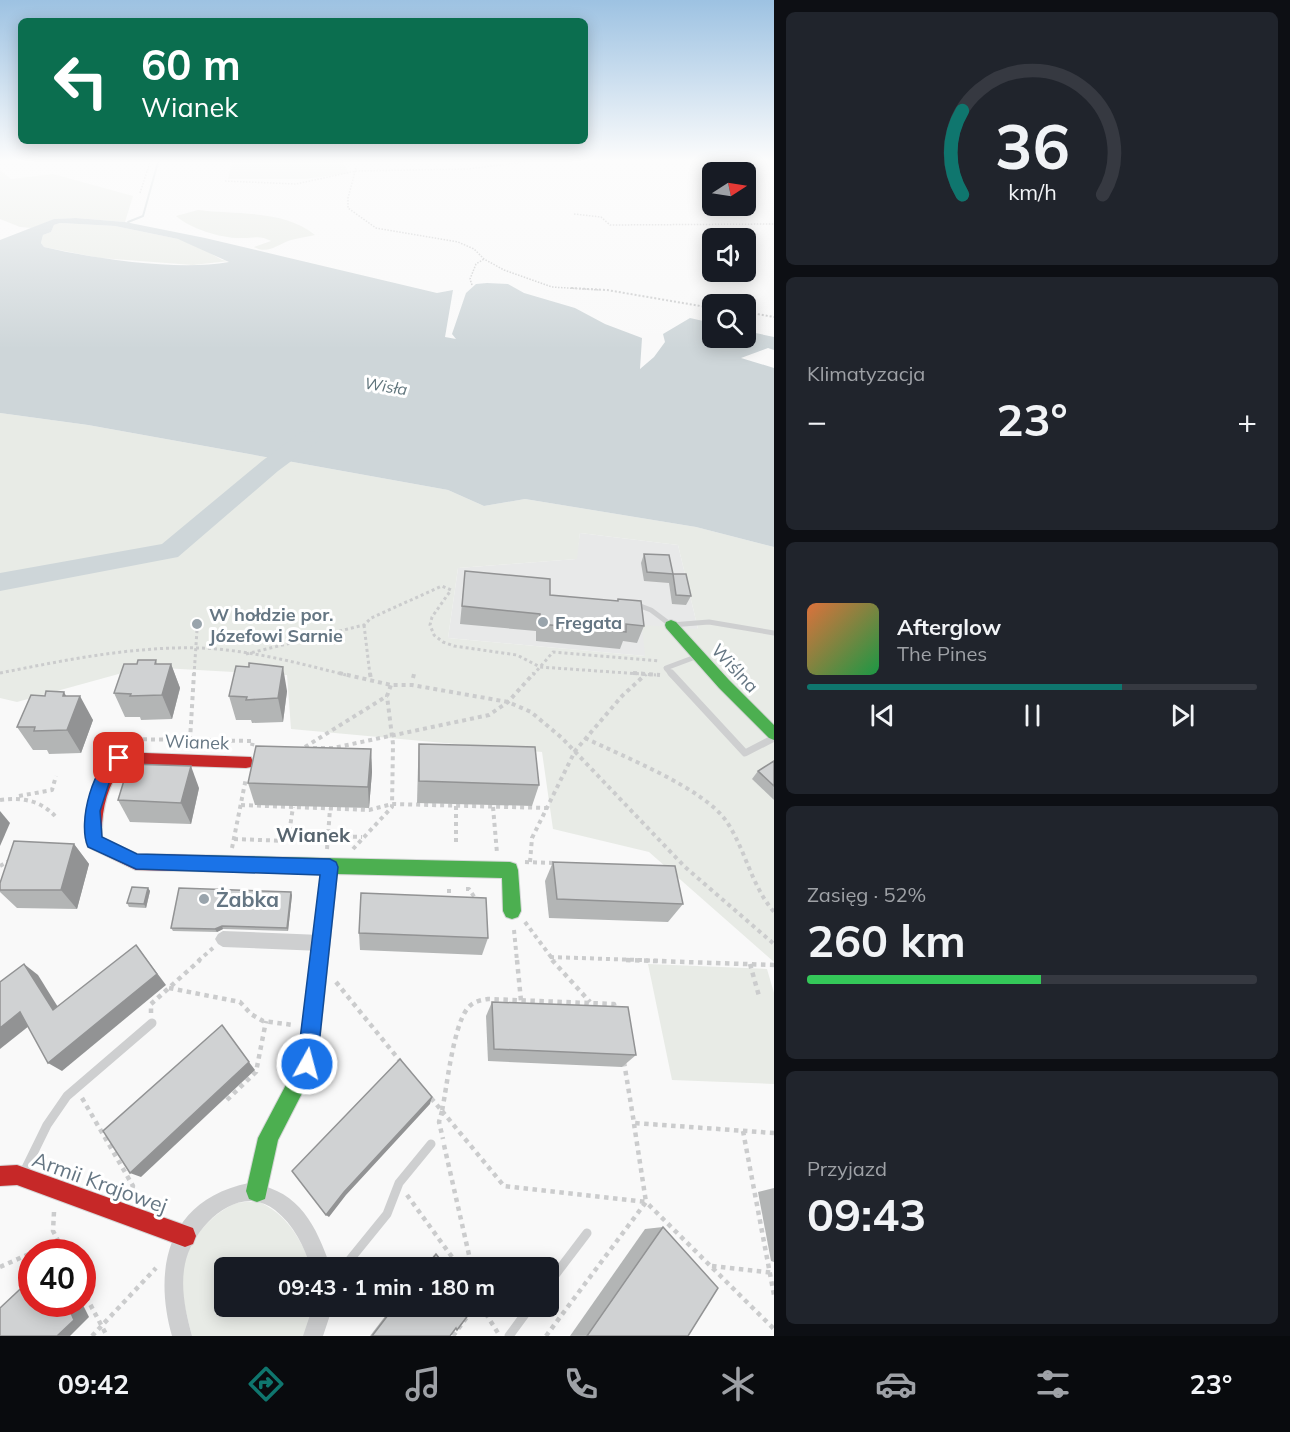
<!DOCTYPE html>
<html lang="pl">
<meta charset="utf-8">
<style>
:root{--surface:#171b24;--page:#20242c;--text:#f1f3f6;--muted:#9ea1a6;--line:#363941;--accent:#0f766e}
body{margin:0;font-family:Mulish,sans-serif;background:var(--page);color:var(--text);height:100vh;display:flex;flex-direction:column;font-size:22px;white-space:nowrap}
*{box-sizing:border-box;margin:0}
p{font-size:20px;color:var(--muted)}
.icon{flex:none;width:33px;height:33px;fill:none;stroke:currentColor;stroke-width:2;stroke-linecap:round;stroke-linejoin:round}
.map{position:relative;flex:1;overflow:hidden}
.side{display:flex;flex-direction:column;gap:12px;padding:12px;background:#0d0f14;width:516px}
.side>*{flex:none}
.guide{position:absolute;left:18px;top:18px;width:570px;height:126px;border-radius:9px;box-shadow:0 3px 15px #0003;background:#0b6e4f;color:#fff;overflow:hidden}
.needle{width:39px;rotate:78deg}
.controls{position:absolute;left:702px;top:162px;display:grid;gap:12px}
.controls a{display:grid;place-items:center;width:54px;height:54px;border-radius:9px;background:var(--surface);box-shadow:0 3px 15px #0003;font-size:30px}
.speed{position:absolute;left:18px;top:1239px;display:flex;gap:12px;font-size:30px;font-weight:700;text-align:center}
.speed>*{display:grid;place-content:center;width:78px;height:78px;border-radius:50%;background:var(--surface);box-shadow:0 3px 15px #0003;line-height:1}
.speed .limit{border:9px solid #d22;background:#fff;color:#111}
.pin{position:absolute;display:grid;place-items:center;width:51px;height:51px;color:#fff;margin:-26px;border-radius:12px;box-shadow:0 3px 9px #0006}
.me{position:absolute;width:66px;margin:-33px;rotate:7deg;stroke-linejoin:round;filter:drop-shadow(0 0 4px #0008)}
.turn{display:flex;align-items:center;gap:21px;height:126px;padding:0 24px;font-size:27px}
.turn .icon{width:78px;height:78px;stroke-width:2.5}
.turn b{display:block;font-size:42px;line-height:51px}
.big{font-size:45px;font-weight:700;line-height:1.1}
.side .widget{flex:1;display:flex;flex-direction:column;justify-content:center;gap:9px;min-width:0;padding:0 21px;border-radius:9px;background:var(--page)}
.side .dial{align-items:center;gap:0}
.dial svg{height:156px;overflow:visible;fill:none;stroke:var(--line);stroke-width:7;stroke-linecap:round;text-anchor:middle}
.dial text{fill:var(--text);stroke:none}
.song{display:flex;align-items:center;gap:18px}
.cover{width:72px;height:72px;border-radius:9px;background:linear-gradient(135deg,hsl(20 70% 55%),hsl(140 70% 35%))}
.played{height:6px;border-radius:3px;background:linear-gradient(90deg,var(--accent) 70%,var(--line) 70%)}
.keys{display:flex;justify-content:space-around;direction:ltr}
.heat{display:flex;justify-content:space-between;align-items:center;font-size:33px;direction:ltr}
.charge{height:9px;border-radius:4px;background:linear-gradient(90deg,#34c759 52%,var(--line) 0)}
.trip{position:absolute;left:214px;top:1257px;width:345px;height:60px;border-radius:9px;background:var(--surface);box-shadow:0 3px 15px #0003;font-weight:700;line-height:60px;text-align:center}
.dock{display:flex;height:96px;justify-content:space-around;align-items:center;background:#090b0e;color:var(--muted)}
.dock .icon{width:42px;height:42px}
.dock .current{color:var(--accent)}
.dock b{font-size:27px;color:var(--text)}
main{display:flex;flex:1;min-height:0}
.map>svg:first-child{display:block}
.built{fill:#e8e9e9}
.green{fill:#e8ebe6;fill-rule:evenodd}
.water{fill:#ced6d9;fill-rule:evenodd}
.lines{fill:none;stroke-linecap:round;stroke-linejoin:round}
.stream{stroke:#ced6d9;stroke-width:2}
.river{fill:#ced6d9;fill-rule:evenodd}
.fast-casing{stroke:#d5d6d7;stroke-width:2}
.jam-casing{stroke:#d5d6d7;stroke-width:2}
.path-far4{stroke:#cbcccd;stroke-width:1.5;stroke-dasharray:1.5 1.5;stroke-linecap:butt}
.path-far3{stroke:#cbcccd;stroke-width:2;stroke-dasharray:2 2;stroke-linecap:butt}
.path-far2{stroke:#cbcccd;stroke-width:3;stroke-dasharray:3 3;stroke-linecap:butt}
.path-far1{stroke:#cbcccd;stroke-width:4;stroke-dasharray:4 4;stroke-linecap:butt}
.path{stroke:#cbcccd;stroke-width:4.5;stroke-dasharray:4.5 4.5;stroke-linecap:butt}
.lane-far2{stroke:#cecfd0;stroke-width:5}
.lane-far1{stroke:#cecfd0;stroke-width:7}
.lane{stroke:#cecfd0;stroke-width:9}
.street{fill:#cecfd0;fill-rule:evenodd}
.fast{fill:#4caf50;fill-rule:evenodd}
.jam{fill:#c62828;fill-rule:evenodd}
.wall{fill:#b3b5b5}
.shaded-wall{fill:#929394}
.building{fill:#d0d2d3;stroke:#929394;stroke-width:1.5}
.route{fill:#1a73e8;stroke:#114b97;stroke-width:1.5}
.poi-dot{fill:#99a4ac;stroke:#fff;stroke-width:2}
.labels{text-anchor:middle;dominant-baseline:central;stroke-width:6;stroke-linejoin:round;paint-order:stroke}
.far-water-label{font-size:16px;font-style:italic;fill:#60757c;stroke:#fff}
.poi-label{font-size:18px;font-weight:bold;fill:#657683;stroke:#fff;text-anchor:start}
.street-label{font-size:18px;fill:#657683;stroke:#fff}
.neighbourhood-label{font-size:20px;font-weight:bold;fill:#57646e;stroke:#fff}
.near-poi-label{font-size:21px;font-weight:bold;fill:#657683;stroke:#fff;text-anchor:start}
.near-street-label{font-size:21px;fill:#657683;stroke:#fff}
</style>
<main>
<div class="map">
<svg width="774" height="1336" viewBox="0 0 774 1336">
<rect width="100%" height="100%" fill="#f9f9f9"/>
<path class="built" d="M 580,533 L 678,545 L 698,629 L 645,656 L 448,638 L 458,568 L 576,559 Z"/>
<g class="green">
<path d="M 232,162 L 343,162 L 349,173 L 305,179 L 228,179 Z"/>
<path d="M 0,170 L 11,179 L 53,174 L 133,196 L 125,222 L 76,218 L 55,219 L 32,228 L 20,227 L 0,219 Z"/>
<path d="M 198,210 C 235,215 284,209 315,235 C 307,237 298,238 291,240 C 278,244 268,255 254,247 L 271,241 C 260,235 255,238 243,238 C 222,239 191,229 176,216 Z"/>
<path d="M 60,223 L 115,226 L 178,239 L 194,244 L 222,260 L 229,261 L 193,265 L 100,258 L 44,247 L 41,243 L 43,235 L 51,232 L 54,225 Z"/>
<path d="M 0,413 L 88,425 L 448,490 L 484,506 L 525,499 L 696,527 L 774,547 L 774,962 L 649,852 L 553,829 L 542,752 L 291,729 L 287,675 L 144,667 L 17,702 L 0,698 ZM 580,533 L 678,545 L 698,629 L 642,625 L 645,656 L 448,638 L 458,568 L 577,559 Z"/>
<path d="M 648,964 L 767,969 L 774,993 L 774,1084 L 672,1080 Z"/>
<path d="M 257,1201 C 288,1214 299,1238 313,1267 L 225,1268 L 225,1306 L 315,1307 L 305,1336 L 192,1336 C 188,1320 183,1302 182,1286 C 180,1251 204,1218 234,1204 C 241,1201 250,1202 257,1201 Z"/>
</g>
<path class="water" d="M 76,218 L 125,222 L 205,238 L 437,293 L 453,290 L 445,337 L 456,339 L 452,334 L 466,293 L 476,284 L 487,283 L 508,284 L 524,293 L 575,308 L 605,324 L 642,338 L 640,369 L 654,357 L 665,342 L 663,334 L 690,318 L 712,323 L 712,338 L 746,338 L 746,331 L 774,337 L 774,350 L 768,348 L 741,358 L 774,368 L 774,547 L 696,527 L 525,499 L 484,506 L 448,490 L 88,425 L 0,413 L 0,240 L 54,219 ZM 60,223 L 115,226 L 178,239 L 229,262 C 178,271 95,259 44,247 L 41,243 L 43,235 L 51,232 L 54,225 Z"/>
<g class="lines">
<path class="stream" d="M 131,226 L 128,222 L 143,216 L 158,162"/>
<path class="river" d="M 309,431 L 317,432 L 320,437 L 317,442 L 278,471 L 178,557 L 0,591 L 0,573 L 162,544 L 262,461 L 301,432 Z"/>
<g class="fast-casing">
<g id="fast">
<path d="M 671,620 L 676,622 L 729,680 L 774,725 L 774,740 L 769,738 L 719,688 L 666,628 L 665,625 L 666,622 Z"/>
<path d="M 189,855 L 510,862 L 516,864 L 518,870 L 521,911 L 518,917 L 512,919 L 506,917 L 503,911 L 502,878 L 337,874 L 317,1064 L 278,1140 L 265,1199 L 257,1202 L 249,1199 L 246,1191 L 258,1138 L 298,1062 L 321,874 L 189,871 L 183,868 L 181,863 L 183,858 Z"/>
</g>
</g>
<g class="jam-casing">
<g id="jam">
<path d="M 119,752 L 251,757 L 253,762 L 251,767 L 246,768 L 123,764 C 107,787 101,810 102,838 L 137,854 L 189,855 L 195,858 L 197,863 L 195,868 L 189,871 L 136,870 L 88,847 C 79,826 96,760 119,752 Z"/>
<path d="M 17,1165 L 193,1228 L 196,1236 L 193,1244 L 185,1247 L 17,1185 L 0,1186 L 0,1166 Z"/>
</g>
</g>
<g class="path-far4">
<path d="M 356,168 L 348,198 L 348,208 L 376,228 L 458,242 L 474,249 L 484,259 L 504,270 L 552,287 L 599,290"/>
<path d="M 225,181 L 296,184 L 356,171 L 467,169 L 526,162"/>
<path d="M 140,193 L 150,162"/>
<path d="M 574,214 L 601,217 L 610,225 L 774,224"/>
<path d="M 472,285 L 470,279 L 476,264 L 484,259"/>
</g>
<g class="path-far3">
<path d="M 571,288 L 607,290 L 712,308"/>
<path d="M 746,312 L 774,317"/>
</g>
<g class="path-far2">
<path d="M 364,625 L 370,675"/>
<path d="M 246,654 L 364,625 L 371,618 L 442,586 L 451,590 L 432,617 L 430,625 L 434,635 L 443,642 L 454,646 L 517,655 L 540,667 L 656,675"/>
<path d="M 0,673 C 66,660 133,646 201,648 C 250,650 298,663 346,675"/>
<path d="M 194,675 L 197,630"/>
<path d="M 533,675 L 553,652 L 660,661"/>
</g>
<g class="path-far1">
<path d="M 339,673 L 391,685 L 412,685 L 508,702 L 531,712 L 562,738 L 685,867 L 774,944"/>
<path d="M 370,673 L 371,680"/>
<path d="M 633,673 L 660,675"/>
<path d="M 413,678 L 414,674"/>
<path d="M 585,738 C 624,757 704,788 727,822 C 746,851 751,885 774,912"/>
<path d="M 127,739 L 253,741 L 252,746"/>
<path d="M 190,740 L 194,673"/>
<path d="M 305,747 L 387,696"/>
<path d="M 313,748 L 333,748 L 489,715 L 508,702 L 534,673"/>
<path d="M 19,796 L 52,790 L 56,776"/>
<path d="M 0,800 C 21,797 40,800 55,816"/>
<path d="M 241,805 L 369,810 L 392,804 L 547,808"/>
<path d="M 456,806 L 456,846"/>
<path d="M 493,807 L 497,853"/>
<path d="M 289,835 L 362,837"/>
<path d="M 234,839 L 288,841 L 293,807"/>
<path d="M 232,848 L 246,778"/>
<path d="M 327,849 L 330,809"/>
<path d="M 353,849 L 392,807 L 393,744 L 387,696 L 391,685"/>
<path d="M 525,862 L 555,863"/>
<path d="M 530,862 L 532,838 L 575,751 L 622,696 L 646,674"/>
<path d="M 0,866 L 9,861"/>
<path d="M 449,889 L 449,900"/>
<path d="M 466,889 L 469,889 L 477,901"/>
<path d="M 525,922 L 554,961"/>
<path d="M 514,930 L 517,961"/>
<path d="M 550,957 L 668,961"/>
<path d="M 198,961 L 213,948"/>
</g>
<g class="path">
<path d="M 517,960 L 521,1001"/>
<path d="M 552,960 L 590,1002"/>
<path d="M 626,960 L 774,965"/>
<path d="M 750,964 L 759,996"/>
<path d="M 336,982 L 400,1061"/>
<path d="M 169,988 L 240,1002 L 251,1014 L 263,1021 L 293,1025"/>
<path d="M 151,1013 L 151,1004 L 200,960"/>
<path d="M 624,1062 L 634,1123 L 774,1133"/>
<path d="M 82,1098 L 133,1186 L 130,1196"/>
<path d="M 431,1098 L 442,1111 C 447,1086 453,1028 467,1009 C 472,1002 480,1000 488,999 L 614,1004 L 615,1008"/>
<path d="M 227,1100 L 256,1072 L 266,1021"/>
<path d="M 442,1111 L 504,1186 L 646,1202 L 634,1124"/>
<path d="M 442,1111 L 439,1122 L 443,1139"/>
<path d="M 743,1131 L 774,1295"/>
<path d="M 444,1145 L 472,1268"/>
<path d="M 407,1195 L 460,1268"/>
<path d="M 54,1212 L 53,1231 L 64,1252"/>
<path d="M 712,1266 L 774,1273"/>
<path d="M 0,1267 L 58,1241"/>
<path d="M 82,1289 L 107,1336"/>
<path d="M 481,1306 L 498,1333"/>
<path d="M 92,1336 L 156,1268"/>
<path d="M 453,1336 L 475,1306"/>
<path d="M 546,1336 L 646,1202 L 774,1329"/>
</g>
<g class="lane-far2">
<path d="M 635,604 L 651,610 L 671,625 L 709,622 L 774,633"/>
<path d="M 672,675 L 666,668 L 698,656"/>
</g>
<path class="lane-far1" d="M 671,673 L 745,753 L 774,738"/>
<g class="lane">
<path d="M 25,1170 L 47,1125 L 67,1096 L 152,1023"/>
<path d="M 340,1268 L 348,1262 L 387,1214 L 399,1183 L 431,1144"/>
<path d="M 549,1283 L 587,1233"/>
<path d="M 509,1336 L 531,1306"/>
</g>
<g class="street">
<path d="M 223,931 L 321,935 L 327,937 L 329,943 L 327,949 L 321,951 L 223,947 L 218,944 L 215,939 L 218,934 Z"/>
<path d="M 249,1183 C 299,1190 315,1223 331,1268 L 311,1268 C 304,1246 294,1225 275,1210 C 238,1181 192,1228 185,1264 C 180,1288 186,1313 192,1336 L 172,1336 C 152,1265 170,1199 249,1183 Z"/>
<path d="M 313,1306 L 333,1306 L 323,1336 L 303,1336 Z"/>
</g>
<use href="#fast" class="fast"/>
<use href="#jam" class="jam"/>
</g>
<g class="wall">
<path d="M 644,554 L 673,574 L 691,596 L 686,605 L 672,604 L 669,583 L 644,581 L 641,563 Z"/>
<path d="M 465,571 L 550,595 L 617,601 L 618,599 L 644,626 L 637,643 L 623,641 L 620,649 L 536,641 L 536,631 L 460,624 Z"/>
<path d="M 156,660 L 157,664 L 171,664 L 180,688 L 172,719 L 141,720 L 140,717 L 125,717 L 114,693 L 137,664 Z"/>
<path d="M 287,691 L 283,722 L 252,723 L 251,720 L 236,720 L 229,696 Z"/>
<path d="M 66,696 L 93,720 L 81,753 L 49,754 L 47,750 L 33,750 L 17,727 Z"/>
<path d="M 419,744 L 539,785 L 532,806 L 417,803 L 418,766 Z"/>
<path d="M 371,749 L 372,772 L 369,808 L 255,805 L 248,783 Z"/>
<path d="M 774,761 L 774,800 L 752,779 L 758,771 Z"/>
<path d="M 199,788 L 191,824 L 130,822 L 118,800 Z"/>
<path d="M 74,844 L 89,864 L 77,909 L 17,908 L 0,892 L 0,883 Z"/>
<path d="M 553,862 L 683,904 L 668,922 L 549,918 L 545,881 Z"/>
<path d="M 148,888 L 150,891 L 146,908 L 129,907 L 127,903 Z"/>
<path d="M 292,895 L 288,931 L 223,929 L 217,932 L 173,931 L 171,928 Z"/>
<path d="M 359,933 L 488,938 L 482,955 L 360,950 Z"/>
<path d="M 492,1002 L 636,1055 L 622,1067 L 488,1061 L 486,1016 Z"/>
<path d="M 774,1188 L 774,1262 L 771,1261 L 758,1192 Z"/>
<path d="M 663,1227 L 688,1336 L 570,1336 L 645,1229 Z"/>
<path d="M 436,1254 L 447,1268 L 424,1268 L 434,1255 Z"/>
<path d="M 393,1306 L 475,1306 L 450,1336 L 370,1336 Z"/>
</g>
<g class="shaded-wall">
<path d="M 171,664 L 180,688 L 172,719 L 162,695 Z"/>
<path d="M 283,667 L 287,691 L 283,722 L 278,698 Z"/>
<path d="M 64,692 L 74,711 L 80,696 L 93,720 L 81,753 L 67,730 L 63,696 Z"/>
<path d="M 371,749 L 372,772 L 369,808 L 368,787 Z"/>
<path d="M 191,766 L 199,788 L 191,824 L 181,803 Z"/>
<path d="M 0,811 L 10,823 L 0,846 Z"/>
<path d="M 74,844 L 89,864 L 77,909 L 61,890 Z"/>
<path d="M 148,888 L 150,891 L 146,908 L 144,904 Z"/>
<path d="M 291,892 L 292,895 L 288,931 L 287,928 Z"/>
<path d="M 222,926 L 223,929 L 217,932 L 215,929 Z"/>
<path d="M 136,945 L 166,985 L 62,1071 L 48,1063 Z"/>
<path d="M 24,964 L 38,975 L 66,1020 L 53,1010 Z"/>
<path d="M 20,1012 L 34,1022 L 0,1049 L 0,1028 Z"/>
<path d="M 249,1062 L 255,1070 L 141,1177 L 130,1173 Z"/>
<path d="M 432,1097 L 430,1104 L 346,1195 L 329,1217 L 326,1215 L 344,1192 Z"/>
<path d="M 82,1303 L 89,1317 L 70,1336 L 57,1336 L 67,1304 Z"/>
</g>
<g class="building">
<path d="M 644,554 L 669,555 L 673,574 L 647,572 Z"/>
<path d="M 465,571 L 550,579 L 550,595 L 618,601 L 618,599 L 641,601 L 644,626 L 626,624 L 626,632 L 540,624 L 540,614 L 462,606 Z"/>
<path d="M 673,574 L 686,574 L 691,596 L 676,595 Z"/>
<path d="M 138,660 L 156,660 L 155,664 L 171,664 L 162,695 L 130,696 L 131,694 L 114,693 L 124,664 L 137,664 Z"/>
<path d="M 249,663 L 283,667 L 278,698 L 246,700 L 247,697 L 229,696 L 236,666 L 249,667 Z"/>
<path d="M 46,691 L 64,692 L 63,696 L 80,696 L 67,730 L 34,731 L 35,727 L 17,727 L 31,695 L 45,696 Z"/>
<path d="M 419,744 L 535,747 L 539,785 L 419,781 Z"/>
<path d="M 256,746 L 371,749 L 368,787 L 248,783 Z"/>
<path d="M 774,761 L 774,786 L 758,771 Z"/>
<path d="M 129,764 L 191,766 L 181,803 L 118,800 Z"/>
<path d="M 14,841 L 74,844 L 61,890 L 0,890 L 0,883 Z"/>
<path d="M 553,862 L 675,866 L 683,904 L 557,899 Z"/>
<path d="M 132,887 L 148,888 L 144,904 L 127,903 Z"/>
<path d="M 179,888 L 291,892 L 287,928 L 222,926 L 215,929 L 171,928 Z"/>
<path d="M 361,893 L 486,898 L 488,938 L 359,933 Z"/>
<path d="M 136,945 L 157,974 L 48,1063 L 20,1012 L 0,1028 L 0,982 L 24,964 L 53,1010 Z"/>
<path d="M 492,1002 L 628,1007 L 636,1055 L 494,1049 Z"/>
<path d="M 222,1025 L 249,1062 L 130,1173 L 103,1131 Z"/>
<path d="M 400,1059 L 432,1097 L 344,1192 L 326,1215 L 292,1171 Z"/>
<path d="M 663,1227 L 718,1288 L 688,1336 L 587,1336 Z"/>
<path d="M 436,1254 L 447,1268 L 426,1268 Z"/>
<path d="M 32,1278 L 32,1304 L 67,1304 L 74,1320 L 57,1336 L 0,1336 L 0,1308 Z"/>
<path d="M 395,1306 L 475,1306 L 457,1330 L 456,1328 L 450,1336 L 372,1336 Z"/>
</g>
<linearGradient id="sky" x2="0" y2="1"><stop stop-color="#9dc2e2"/><stop offset="0.46" stop-color="#fcfcfc"/><stop offset="1" stop-color="#fcfcfc" stop-opacity="0"/></linearGradient>
<rect width="774" height="349" fill="url(#sky)"/>
<path class="route" d="M 119,752 L 124,754 L 127,758 L 109,783 L 100,811 L 102,837 L 137,854 L 330,859 L 336,862 L 338,867 L 317,1064 L 314,1071 L 307,1073 L 300,1071 L 297,1064 L 320,875 L 136,869 L 88,847 C 77,823 93,761 119,752 Z"/>
<g class="poi-dot">
<circle cx="543" cy="622" r="6"/>
<circle cx="197" cy="624" r="6"/>
<circle cx="204" cy="899" r="6"/>
</g>
<g class="labels">
<g class="far-water-label">
<text transform="translate(386 386) rotate(9)">Wisła</text>
</g>
<g class="poi-label">
<text x="209" y="614">W hołdzie por.<tspan x="209" dy="21">Józefowi Sarnie</tspan></text>
<text x="555" y="622">Fregata</text>
</g>
<g class="street-label">
<text transform="translate(735 668) rotate(47)">Wiślna</text>
<text transform="translate(197 742) rotate(2)">Wianek</text>
</g>
<g class="neighbourhood-label">
<text x="313" y="834">Wianek</text>
</g>
<g class="near-poi-label">
<text x="216" y="899">Żabka</text>
</g>
<g class="near-street-label">
<text transform="translate(100 1182) rotate(20)">Armii Krajowej</text>
</g>
</g>
</svg>
<div class="controls">
<a><svg class="needle" viewBox="-14 -14 28 28"><path d="M0-13l5 13h-10z" fill="#e53935"/><path d="M0 13l5-13h-10z" fill="#9ea1a6"/></svg></a>
<a><svg class="icon" aria-label="sound" viewBox="0 0 24 24"><path d="M4 9h4l5-4v14l-5-4H4zM17 9q2 3 0 6"/></svg></a>
<a><svg class="icon" aria-label="search" viewBox="0 0 24 24"><circle cx="10" cy="10" r="6"/><path d="M15 15l6 6"/></svg></a>
</div>
<div class="speed"><div class="limit">40</div></div>
<div class="pin" style="left:119px;top:758px;background:#d93025"><svg class="icon" aria-label="arrive" viewBox="0 0 24 24"><path d="M6 21V4h12l-3 4 3 4H6"/></svg></div>
<svg class="me" style="left:307px;top:1064px" viewBox="-20 -20 40 40"><circle r="17" fill="#1a73e8" stroke="#fff" stroke-width="3"/><path d="M0-11L8 9 0 5-8 9z" fill="#fff"/></svg>
<div class="trip">09:43 · 1 min · 180 m</div>
<div class="guide">
<div class="turn"><svg class="icon" aria-label="left" viewBox="0 0 24 24"><path d="M17 20v-9H6M10 6l-5 5 5 5"/></svg><div><b>60 m</b>Wianek</div></div>
</div>
</div>
<section class="side">
<div class="widget dial"><svg viewBox="0 0 100 80">
<path d="M14 69A42 42 0 1 1 86 69"/>
<path d="M14 69A42 42 0 0 1 14 26" stroke="#0f766e"/>
<text x="50" y="56" font-size="32" font-weight="700">36</text>
<text x="50" y="72" font-size="11">km/h</text>
</svg></div>
<div class="widget"><p>Klimatyzacja</p>
<div class="heat"><a>−</a><b class="big">23°</b><a>+</a></div>
</div>
<div class="widget">
<div class="song"><i class="cover"></i><div><b>Afterglow</b><p>The Pines</p></div></div>
<div class="played"></div>
<div class="keys"><svg class="icon" aria-label="previous" viewBox="0 0 24 24"><path d="M18 5L8 12l10 7zM5 5v14"/></svg><svg class="icon" aria-label="pause" viewBox="0 0 24 24"><path d="M8 5v14M16 5v14"/></svg><svg class="icon" aria-label="next" viewBox="0 0 24 24"><path d="M6 5l10 7-10 7zM19 5v14"/></svg></div>
</div>
<div class="widget"><p>Zasięg · 52%</p><b class="big">260 km</b><div class="charge"></div></div>
<div class="widget"><p>Przyjazd</p><b class="big">09:43</b></div>
</section>
</main>
<nav class="dock">
<b>09:42</b>
<svg class="icon current" aria-label="directions" viewBox="0 0 24 24"><path d="M12 3l9 9-9 9-9-9zM9 14v-3h6M13 9l2 2-2 2"/></svg>
<svg class="icon" aria-label="music" viewBox="0 0 24 24"><path d="M9 18V5l10-2v13"/><circle cx="6" cy="18" r="3"/><circle cx="16" cy="16" r="3"/></svg>
<svg class="icon" aria-label="phone" viewBox="0 0 24 24"><path d="M5 4h4l2 5-3 2q2 4 5 5l2-3 5 2v4C11 20 4 13 5 4z"/></svg>
<svg class="icon" aria-label="climate" viewBox="0 0 24 24"><path d="M12 3v18M4 7l16 10M4 17L20 7"/></svg>
<svg class="icon" aria-label="car" viewBox="0 0 24 24"><path d="M5 17H2v-5l4-1 3-4h7l3 4 3 1v5h-3M9 17h6M6 11h13"/><circle cx="7" cy="17" r="2"/><circle cx="17" cy="17" r="2"/></svg>
<svg class="icon" aria-label="filters" viewBox="0 0 24 24"><path d="M4 7h16M4 17h16"/><circle cx="9" cy="7" r="2"/><circle cx="15" cy="17" r="2"/></svg>
<b>23°</b>
</nav>
